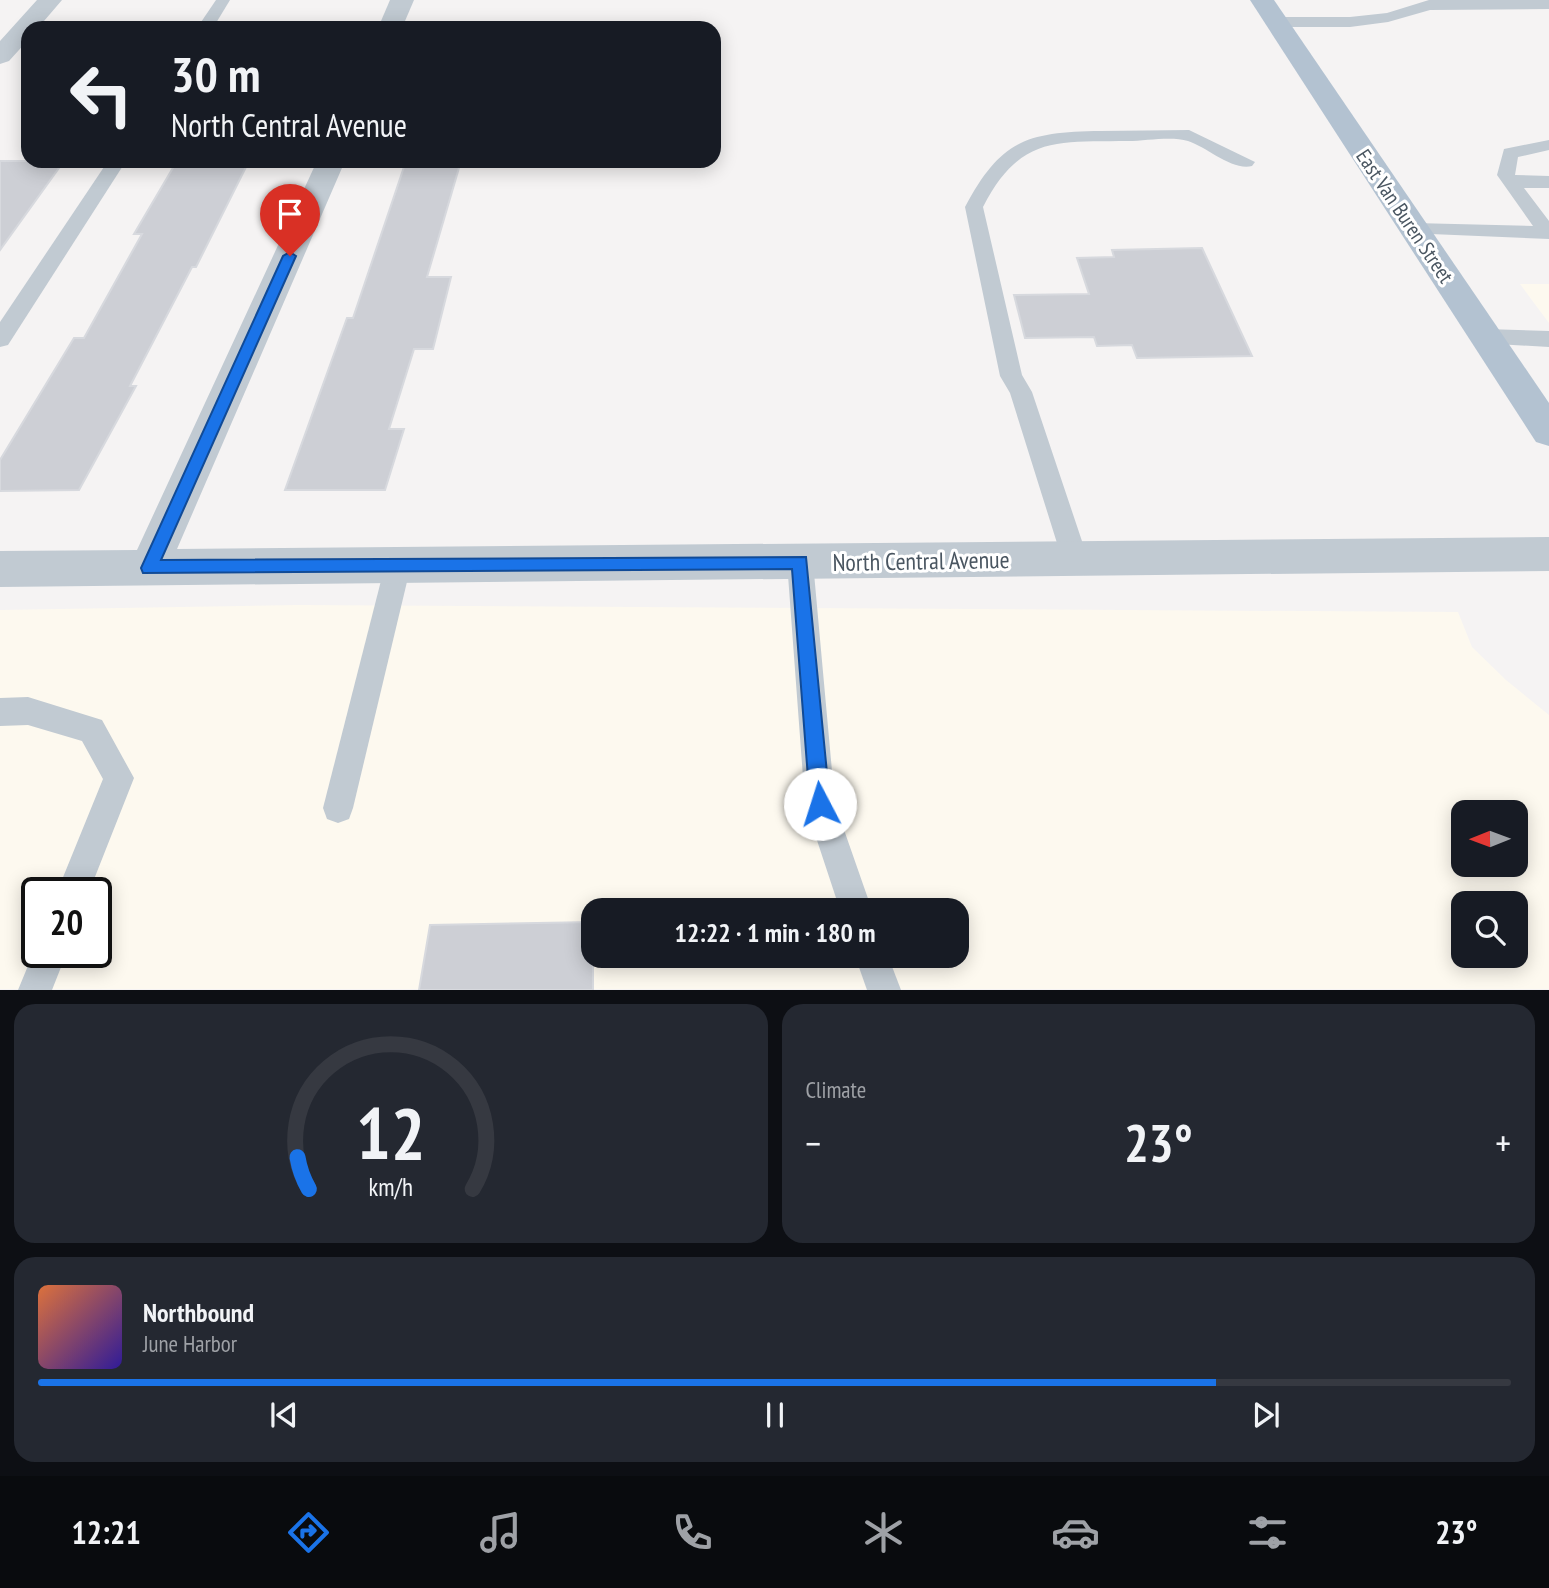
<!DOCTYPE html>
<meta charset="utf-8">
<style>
:root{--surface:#171b24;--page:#242831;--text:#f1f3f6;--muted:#9ea1a6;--line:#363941;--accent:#1a73e8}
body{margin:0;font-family:"PT Sans Narrow",sans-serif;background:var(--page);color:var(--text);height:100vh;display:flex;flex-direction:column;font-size:26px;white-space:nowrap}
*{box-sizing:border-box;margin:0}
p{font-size:23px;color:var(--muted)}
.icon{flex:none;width:38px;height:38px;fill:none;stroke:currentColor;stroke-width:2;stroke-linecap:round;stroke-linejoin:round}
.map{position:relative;height:990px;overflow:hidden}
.panel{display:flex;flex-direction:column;gap:14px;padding:14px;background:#0d0f14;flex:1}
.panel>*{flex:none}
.hud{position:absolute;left:21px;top:21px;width:700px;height:147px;border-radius:21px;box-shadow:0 4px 18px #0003;background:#171b24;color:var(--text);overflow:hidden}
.needle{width:46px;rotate:269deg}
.controls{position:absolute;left:1451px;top:800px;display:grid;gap:14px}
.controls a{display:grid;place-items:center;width:77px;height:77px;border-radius:14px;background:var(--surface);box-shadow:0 4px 18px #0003;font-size:35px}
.speed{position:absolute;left:21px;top:877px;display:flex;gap:14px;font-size:35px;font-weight:700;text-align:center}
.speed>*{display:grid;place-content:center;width:91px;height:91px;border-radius:50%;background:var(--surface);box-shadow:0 4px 18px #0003;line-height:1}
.speed .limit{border:4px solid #111;border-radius:10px;background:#fff;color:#111}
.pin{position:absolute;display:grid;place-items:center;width:60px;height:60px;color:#fff;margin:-72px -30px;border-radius:50% 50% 50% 0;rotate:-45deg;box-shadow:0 0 7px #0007}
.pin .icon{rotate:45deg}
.me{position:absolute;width:77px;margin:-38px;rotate:355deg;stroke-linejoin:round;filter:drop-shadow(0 0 5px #0008)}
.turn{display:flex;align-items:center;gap:24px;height:147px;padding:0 35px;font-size:32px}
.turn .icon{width:91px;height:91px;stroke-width:2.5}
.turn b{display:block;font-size:49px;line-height:60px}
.big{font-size:52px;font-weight:700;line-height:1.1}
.panel .widget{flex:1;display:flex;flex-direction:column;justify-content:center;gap:10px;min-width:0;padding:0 24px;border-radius:21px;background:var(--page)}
.panel .dial{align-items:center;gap:0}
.dial svg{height:182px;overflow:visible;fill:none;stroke:var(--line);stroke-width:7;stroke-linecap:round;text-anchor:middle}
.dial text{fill:var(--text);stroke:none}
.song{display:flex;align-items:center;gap:21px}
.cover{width:84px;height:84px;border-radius:10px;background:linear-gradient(135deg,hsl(20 70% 55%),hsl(250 70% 35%))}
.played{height:7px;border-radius:4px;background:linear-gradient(90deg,var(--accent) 80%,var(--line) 80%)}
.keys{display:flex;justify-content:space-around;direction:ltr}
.heat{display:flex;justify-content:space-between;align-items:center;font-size:38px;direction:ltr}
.panel .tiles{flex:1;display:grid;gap:14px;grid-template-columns:1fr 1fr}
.widget:last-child{grid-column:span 2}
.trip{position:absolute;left:581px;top:898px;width:388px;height:70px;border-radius:21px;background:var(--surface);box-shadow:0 4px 18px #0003;font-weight:700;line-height:70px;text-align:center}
.menu{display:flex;height:112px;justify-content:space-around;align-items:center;background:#090b0e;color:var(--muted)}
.menu .icon{width:49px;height:49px}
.menu .on{color:var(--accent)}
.menu b{font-size:32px;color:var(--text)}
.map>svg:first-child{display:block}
.commercial{fill:#fdf9ef;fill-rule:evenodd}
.building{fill:#cdcfd5;stroke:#d7d9de;stroke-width:2}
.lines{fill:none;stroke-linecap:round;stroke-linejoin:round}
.lane{fill:#c1cad2;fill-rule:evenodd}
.street{fill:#c1cad2;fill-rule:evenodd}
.primary{fill:#b3c2d1;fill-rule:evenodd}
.route{fill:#1a73e8;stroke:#114b97;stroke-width:2}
.labels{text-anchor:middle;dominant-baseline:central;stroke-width:6;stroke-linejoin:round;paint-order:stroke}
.far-street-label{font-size:21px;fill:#4a5661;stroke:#fff}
.street-label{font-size:24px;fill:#4a5661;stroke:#fff}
</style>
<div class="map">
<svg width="1549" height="990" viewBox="0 0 1549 990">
<rect width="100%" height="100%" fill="#f5f3f3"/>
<g class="commercial">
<path d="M 1520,284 L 1549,284 L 1549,323 Z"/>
<path d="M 298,605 L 1458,612 L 1472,647 L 1506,680 L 1549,715 L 1549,989 L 0,989 L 0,610 ZM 1463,812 L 1516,812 L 1516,864 L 1463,864 ZM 37,892 L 96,892 L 96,952 L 37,952 ZM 1463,903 L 1516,903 L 1516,956 L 1463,956 ZM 593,910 L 957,910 L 957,956 L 593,956 Z"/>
</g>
<g class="building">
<path d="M 0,161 L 64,161 L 0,250 Z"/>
<path d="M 177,161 L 249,161 L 196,267 L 192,267 L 130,386 L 136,386 L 79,490 L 0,491 L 0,460 L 74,338 L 84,338 L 142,234 L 134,234 Z"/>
<path d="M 406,161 L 461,161 L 427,277 L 451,277 L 433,349 L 414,349 L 389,429 L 404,429 L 385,490 L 285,490 L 347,318 L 353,318 Z"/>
<path d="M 1202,248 L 1252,356 L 1137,358 L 1132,345 L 1097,346 L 1094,337 L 1025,338 L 1014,295 L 1089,294 L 1077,258 L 1114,257 L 1112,250 Z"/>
<path d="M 593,922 L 593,990 L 419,990 L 430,925 Z"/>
</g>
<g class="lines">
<g class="lane">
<path d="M 216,0 L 230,0 L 213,28 L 197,28 Z"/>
<path d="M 1429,0 L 1549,0 L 1549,9 L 1430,10 L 1388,22 L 1350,27 L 1277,27 L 1269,22 L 1277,17 L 1350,17 L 1387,13 Z"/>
<path d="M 1189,130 L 1255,162 L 1252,166 C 1232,171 1207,147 1188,141 C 1171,136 1146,141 1128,141 C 1057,142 1020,135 983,207 L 1022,375 L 1032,392 L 1088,559 L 1084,567 L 1075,570 L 1066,567 L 1062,559 L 1010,393 L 1000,376 L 965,207 C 1001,139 1028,132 1101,131 C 1131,131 1160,130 1189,130 Z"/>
<path d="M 1549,140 L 1549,150 L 1518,157 L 1515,175 L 1549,176 L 1549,188 L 1524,188 L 1549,221 L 1549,239 L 1407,233 L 1404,229 L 1414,223 L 1533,226 L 1497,175 L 1504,149 Z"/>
<path d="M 108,161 L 126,161 L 8,345 L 0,347 L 0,322 Z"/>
<path d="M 1486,329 L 1549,331 L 1549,347 L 1478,343 L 1475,337 L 1478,331 Z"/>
<path d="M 800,551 L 809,554 L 813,562 L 835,804 L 872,910 L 840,910 L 805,804 L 787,562 L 791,554 Z"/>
<path d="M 398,554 L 407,557 L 411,565 L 353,808 L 349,819 L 338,823 L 327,819 L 323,808 L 385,565 L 389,557 Z"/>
<path d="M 28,697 L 102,720 L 134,778 L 89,892 L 57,892 L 103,779 L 82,741 L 28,725 L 0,726 L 0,698 Z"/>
<path d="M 37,944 L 37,952 L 67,952 L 52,990 L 18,990 Z"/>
<path d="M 855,956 L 888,956 L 901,990 L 867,990 Z"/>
</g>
<g class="street">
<path d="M 37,0 L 62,0 L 38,28 L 28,28 L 28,40 L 9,61 L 0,64 L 0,41 Z"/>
<path d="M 390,0 L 414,0 L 402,28 L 378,28 Z"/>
<path d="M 317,161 L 345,161 L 177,549 L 1549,537 L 1549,571 L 0,587 L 0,551 L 137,550 Z"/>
</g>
<path class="primary" d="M 1250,0 L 1274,0 L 1549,403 L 1549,446 L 1536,442 Z"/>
</g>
<path class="route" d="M 290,252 L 296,256 L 161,560 L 806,557 L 830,804 L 827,811 L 820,814 L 813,811 L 810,804 L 792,569 L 143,573 L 141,568 L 283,256 Z"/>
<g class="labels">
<g class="far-street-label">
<text transform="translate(1405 216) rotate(56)">East Van Buren Street</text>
</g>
<g class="street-label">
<text transform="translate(921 561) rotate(-1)">North Central Avenue</text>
</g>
</g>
</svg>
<div class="controls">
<a><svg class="needle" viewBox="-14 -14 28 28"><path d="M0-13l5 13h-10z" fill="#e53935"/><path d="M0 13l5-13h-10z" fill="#9ea1a6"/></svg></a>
<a><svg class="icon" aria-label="search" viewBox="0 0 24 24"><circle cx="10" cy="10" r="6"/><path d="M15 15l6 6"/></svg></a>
</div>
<div class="speed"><div class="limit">20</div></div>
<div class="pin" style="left:290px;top:256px;background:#d93025"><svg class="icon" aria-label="arrive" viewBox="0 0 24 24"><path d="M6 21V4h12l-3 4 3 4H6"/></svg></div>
<svg class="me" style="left:820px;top:804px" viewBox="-20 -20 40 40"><circle r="19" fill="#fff"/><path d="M0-13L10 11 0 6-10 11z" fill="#1a73e8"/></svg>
<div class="trip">12:22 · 1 min · 180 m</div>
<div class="hud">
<div class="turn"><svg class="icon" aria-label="left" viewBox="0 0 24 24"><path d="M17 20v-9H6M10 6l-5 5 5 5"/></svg><div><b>30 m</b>North Central Avenue</div></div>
</div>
</div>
<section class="panel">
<div class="tiles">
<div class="widget dial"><svg viewBox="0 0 100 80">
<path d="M14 69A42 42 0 1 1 86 69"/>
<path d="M14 69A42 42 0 0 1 9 55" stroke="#1a73e8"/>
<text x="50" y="56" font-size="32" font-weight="700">12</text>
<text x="50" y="72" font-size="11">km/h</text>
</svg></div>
<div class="widget"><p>Climate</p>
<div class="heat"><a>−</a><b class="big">23°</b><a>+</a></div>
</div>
<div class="widget">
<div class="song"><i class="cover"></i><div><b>Northbound</b><p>June Harbor</p></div></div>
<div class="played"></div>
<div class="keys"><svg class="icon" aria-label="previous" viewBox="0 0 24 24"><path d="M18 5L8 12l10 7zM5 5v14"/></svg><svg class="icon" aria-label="pause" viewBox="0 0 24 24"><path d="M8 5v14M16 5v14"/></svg><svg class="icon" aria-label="next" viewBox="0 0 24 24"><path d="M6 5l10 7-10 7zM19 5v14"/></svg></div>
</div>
</div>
</section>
<nav class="menu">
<b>12:21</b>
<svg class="icon on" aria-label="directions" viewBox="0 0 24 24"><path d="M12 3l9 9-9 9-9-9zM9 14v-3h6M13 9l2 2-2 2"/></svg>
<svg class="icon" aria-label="music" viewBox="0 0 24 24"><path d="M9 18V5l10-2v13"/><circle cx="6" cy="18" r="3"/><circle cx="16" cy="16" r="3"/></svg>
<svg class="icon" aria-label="phone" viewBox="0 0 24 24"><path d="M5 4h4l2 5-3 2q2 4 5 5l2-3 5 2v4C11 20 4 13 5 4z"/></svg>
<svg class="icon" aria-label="climate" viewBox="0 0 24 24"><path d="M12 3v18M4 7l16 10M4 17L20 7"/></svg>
<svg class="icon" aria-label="car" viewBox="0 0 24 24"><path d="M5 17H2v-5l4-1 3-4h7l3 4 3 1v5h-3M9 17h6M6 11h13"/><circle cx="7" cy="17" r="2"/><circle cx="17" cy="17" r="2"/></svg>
<svg class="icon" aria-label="filters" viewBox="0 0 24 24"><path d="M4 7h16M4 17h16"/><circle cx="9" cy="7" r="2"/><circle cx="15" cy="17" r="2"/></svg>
<b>23°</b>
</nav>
